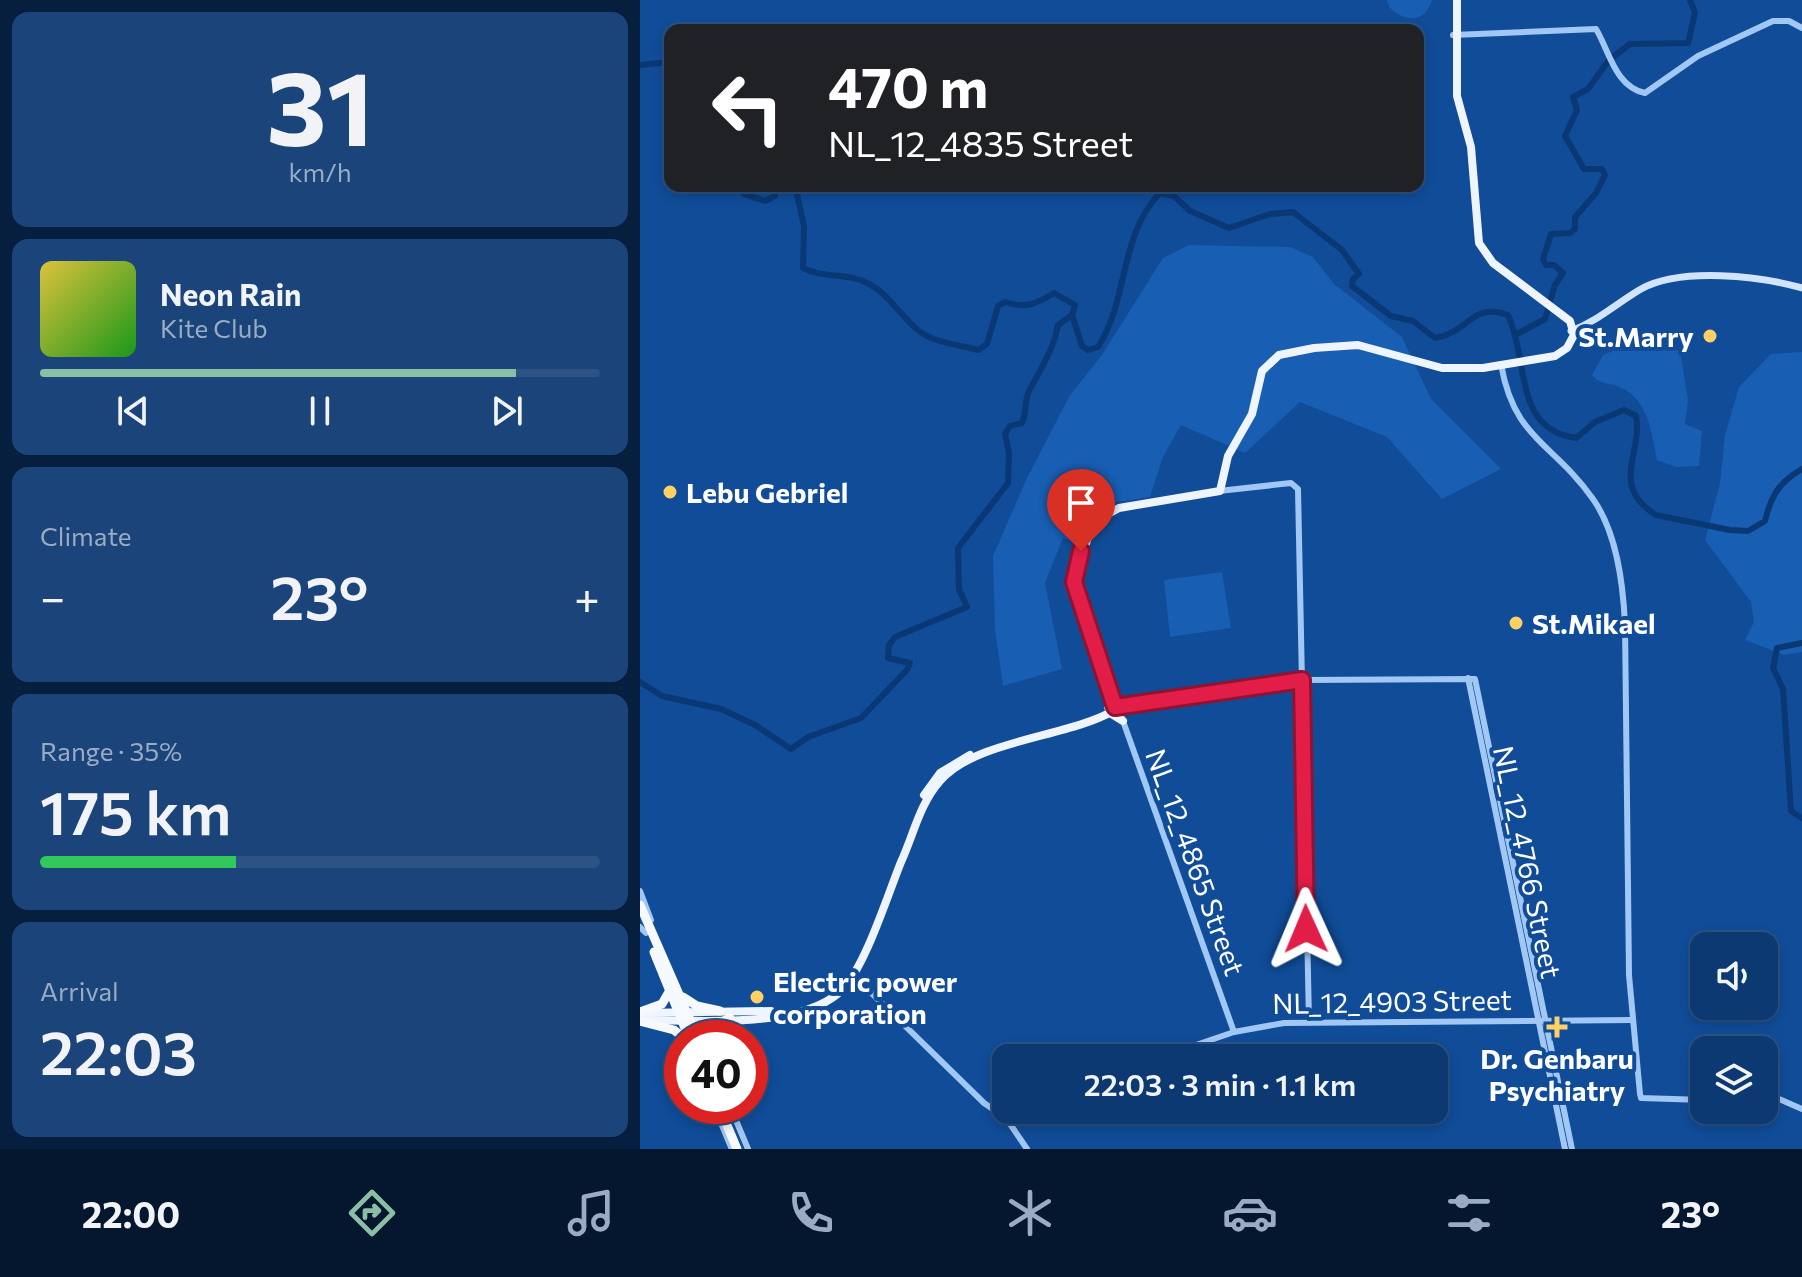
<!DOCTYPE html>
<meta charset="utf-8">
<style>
:root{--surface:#0c3972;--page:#1a447a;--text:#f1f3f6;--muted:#9aacc4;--line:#2c5384;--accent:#8abfa5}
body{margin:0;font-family:Commissioner,sans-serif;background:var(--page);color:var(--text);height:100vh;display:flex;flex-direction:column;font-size:30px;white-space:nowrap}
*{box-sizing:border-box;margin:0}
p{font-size:26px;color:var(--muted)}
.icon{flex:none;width:44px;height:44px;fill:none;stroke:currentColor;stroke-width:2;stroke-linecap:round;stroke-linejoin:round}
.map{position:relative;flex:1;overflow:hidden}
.drawer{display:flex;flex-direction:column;gap:12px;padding:12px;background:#071f3f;width:640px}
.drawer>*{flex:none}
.hud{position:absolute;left:24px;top:24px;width:760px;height:168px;border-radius:16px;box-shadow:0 4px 12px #0003,0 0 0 2px var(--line);background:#202124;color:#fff;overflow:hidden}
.tools{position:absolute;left:1050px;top:932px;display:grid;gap:16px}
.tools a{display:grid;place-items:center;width:88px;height:88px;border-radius:16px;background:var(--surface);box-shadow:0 4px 12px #0003,0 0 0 2px var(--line);font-size:40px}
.speed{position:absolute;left:24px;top:1020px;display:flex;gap:16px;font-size:40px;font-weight:700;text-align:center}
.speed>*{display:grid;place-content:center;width:104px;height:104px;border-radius:50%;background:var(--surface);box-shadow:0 4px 12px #0003,0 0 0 2px var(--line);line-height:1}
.speed .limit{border:12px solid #d22;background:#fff;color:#111}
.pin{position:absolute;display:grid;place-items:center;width:68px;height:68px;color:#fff;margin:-82px -34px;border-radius:50% 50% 50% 0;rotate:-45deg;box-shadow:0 0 8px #0007}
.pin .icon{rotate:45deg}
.me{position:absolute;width:88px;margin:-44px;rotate:359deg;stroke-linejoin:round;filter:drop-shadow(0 0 6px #0008)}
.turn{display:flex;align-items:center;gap:28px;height:168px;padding:0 32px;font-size:36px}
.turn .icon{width:104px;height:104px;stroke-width:2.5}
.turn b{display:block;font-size:56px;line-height:68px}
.big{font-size:60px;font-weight:600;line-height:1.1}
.drawer .card{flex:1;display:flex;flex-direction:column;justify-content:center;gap:12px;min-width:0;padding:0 28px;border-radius:16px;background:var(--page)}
.drawer .dial{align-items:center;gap:0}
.dial b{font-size:104px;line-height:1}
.song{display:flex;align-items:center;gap:24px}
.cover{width:96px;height:96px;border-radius:12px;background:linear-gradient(135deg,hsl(50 70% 55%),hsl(120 70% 35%))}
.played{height:8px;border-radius:4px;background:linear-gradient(90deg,var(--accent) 85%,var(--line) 85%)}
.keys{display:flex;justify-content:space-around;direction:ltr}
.heat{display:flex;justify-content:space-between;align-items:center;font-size:44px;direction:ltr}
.charge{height:12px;border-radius:6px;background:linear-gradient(90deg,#34c759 35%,var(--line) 0)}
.trip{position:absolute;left:352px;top:1044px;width:456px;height:80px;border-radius:16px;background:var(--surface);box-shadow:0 4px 12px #0003,0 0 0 2px var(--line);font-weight:600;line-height:80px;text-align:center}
.tabs{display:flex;height:128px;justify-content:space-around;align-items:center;background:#05172e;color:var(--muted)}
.tabs .icon{width:56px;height:56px}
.tabs .current{color:var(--accent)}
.tabs b{font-size:36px;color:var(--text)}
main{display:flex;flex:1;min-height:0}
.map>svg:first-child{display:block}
.green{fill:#185eb2}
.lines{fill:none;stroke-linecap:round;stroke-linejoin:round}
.river{stroke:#0a3874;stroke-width:6}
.tertiary{stroke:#a1c7f4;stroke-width:6}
.secondary{stroke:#d1e4fd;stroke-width:7}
.primary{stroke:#eef5ff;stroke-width:8}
.trunk{stroke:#f6faff;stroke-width:9}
.route-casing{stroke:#92132f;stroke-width:20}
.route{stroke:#e11d48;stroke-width:14}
.poi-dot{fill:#ffd164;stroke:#104c98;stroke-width:3}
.labels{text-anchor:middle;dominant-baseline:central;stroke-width:8;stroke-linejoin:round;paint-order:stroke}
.poi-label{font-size:28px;font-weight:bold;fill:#fff;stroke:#104c98;text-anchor:start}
.street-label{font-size:28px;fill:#fff;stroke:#104c98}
</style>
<main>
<section class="drawer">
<div class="card dial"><b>31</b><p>km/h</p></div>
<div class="card">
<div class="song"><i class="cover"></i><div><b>Neon Rain</b><p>Kite Club</p></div></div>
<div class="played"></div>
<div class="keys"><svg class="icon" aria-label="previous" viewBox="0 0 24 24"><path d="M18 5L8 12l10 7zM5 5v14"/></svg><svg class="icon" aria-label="pause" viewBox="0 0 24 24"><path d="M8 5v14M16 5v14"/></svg><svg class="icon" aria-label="next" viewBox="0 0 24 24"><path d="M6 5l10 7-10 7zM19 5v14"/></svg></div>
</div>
<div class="card"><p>Climate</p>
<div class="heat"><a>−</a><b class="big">23°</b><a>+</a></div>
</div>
<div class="card"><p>Range · 35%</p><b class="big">175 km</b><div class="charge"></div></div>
<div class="card"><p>Arrival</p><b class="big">22:03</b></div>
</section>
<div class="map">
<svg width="1162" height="1149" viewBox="0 0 1162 1149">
<rect width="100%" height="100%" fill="#104c98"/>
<g class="green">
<path d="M 747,0 L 792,0 C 785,24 764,22 749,7 Z"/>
<path d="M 549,245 L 650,247 L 673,257 L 694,284 L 762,337 L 791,399 L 861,469 L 802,499 L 747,437 L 660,402 L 605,453 L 541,425 L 523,457 L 510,497 L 475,502 L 436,542 L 423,538 L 405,583 L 422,669 L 363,686 L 355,630 L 353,556 L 387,478 L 430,395 L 462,355 L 523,258 Z"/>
<path d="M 1040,350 L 1048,400 L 1045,424 L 1062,431 L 1059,466 L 1036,467 L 1017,460 C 1011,430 1008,395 974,385 C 965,383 958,383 952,375 L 963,355 L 973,351 Z"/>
<path d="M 1162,352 L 1162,652 L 1144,655 L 1105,640 L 1114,622 L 1111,602 L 1065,540 L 1080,483 L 1085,435 L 1099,387 L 1131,354 Z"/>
<path d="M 582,572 L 591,628 L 530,637 L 524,580 Z"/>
</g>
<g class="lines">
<g class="river">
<path d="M 0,65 L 30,62"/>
<path d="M 100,186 L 104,194 L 125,201 L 135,196 L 133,186"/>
<path d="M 155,186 L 164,226 L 163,268 C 184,279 208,272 229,284 C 250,295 261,317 279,331 C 294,343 320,345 338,350 L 347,344 L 358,306 L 365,302 C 385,309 396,304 414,293 L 435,305 L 432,315 L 442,346 L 448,350 L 458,347 C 489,299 479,235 520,193 L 534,196 L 550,211 L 589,228 L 630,214 L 653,212 L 702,250 L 719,274 L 713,279 L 712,286 L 751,316 L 773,321 L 795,338 C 830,332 831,302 868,315 C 890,364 873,429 936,438 L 955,422 L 984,410 L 996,416 C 1003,453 969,486 1016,515 L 1090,530 L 1108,531 L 1125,521 C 1131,496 1139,482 1162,469"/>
<path d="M 877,334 L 905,319 L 915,285 L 923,273 L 914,265 L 906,265 L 903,259 L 911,234 L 930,233 L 935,229 L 935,217 L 956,193 L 965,175 L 962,169 L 944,169 L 925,136 L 937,110 L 933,97 L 948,89 L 969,60 L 990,44 L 1048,43 L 1055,13 L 1050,0"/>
<path d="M 1162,643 L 1137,648 L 1133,668 L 1143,689 L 1151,811 L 1162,818"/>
<path d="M 0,682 L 22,696 L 81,709 L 115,725 L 151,749 L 168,737 L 221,718 L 267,670 L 270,663 L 248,658 L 249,645 L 255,637 L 327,607 L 319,589 L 318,548 L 368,483 L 369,453 L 365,434 L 370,426 L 382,423 C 387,413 384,401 389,391 C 400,370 414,349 418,325 L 432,315"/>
</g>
<g class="tertiary">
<path d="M 813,35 L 956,29 C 969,50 975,87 1005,93 L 1058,56 L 1133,21 L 1149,21 L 1162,28"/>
<path d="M 861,364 C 874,440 913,442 953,499 C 977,533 983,583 985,624 L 989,975 L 1000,1094 L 1001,1098 L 1064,1100"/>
<path d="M 579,491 L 651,483 L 658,489 L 669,1022"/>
<path d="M 828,678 L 925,1149"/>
<path d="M 478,707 L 594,1032"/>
<path d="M 467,708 L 662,680 L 835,679 L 932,1149"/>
<path d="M 0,891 L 11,920"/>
<path d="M 0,927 L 6,933"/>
<path d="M 213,975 L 344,1103 L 360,1114 L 376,1110"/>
<path d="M 518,1058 L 594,1032 L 644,1023 L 992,1020"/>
<path d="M 1124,1098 L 1139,1099 L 1162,1109"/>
<path d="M 74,1106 L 91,1147"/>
<path d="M 90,1106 L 108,1149"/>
<path d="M 364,1115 L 387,1149"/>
</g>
<path class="secondary" d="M 931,331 C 958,321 977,303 1001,289 C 1041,267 1120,276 1162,288"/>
<g class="primary">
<path d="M 470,713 L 483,721"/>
<path d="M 284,795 L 300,773 L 330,755"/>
<path d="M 1,1013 L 131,1011"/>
<path d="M 5,1020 C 59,1020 172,1031 207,984 C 228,957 247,897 261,862 C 273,836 280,803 300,781 C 335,740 428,737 473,711 L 476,700 L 434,577 L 448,538 L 468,514 L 479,508 L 580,491 L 588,456 L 612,414 L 622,371 L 639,355 L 674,348 L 718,345 L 802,368 L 843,368 L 915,356 L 927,348 L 934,335 L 930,321 L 853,263 L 839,243 L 831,147 L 817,96 L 817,0"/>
</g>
<g class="trunk">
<path d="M 0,905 L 58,1038"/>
<path d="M 14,952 L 49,1038"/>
<path d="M 43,997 L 57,1006 L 80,1011"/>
<path d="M 0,1012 L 22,1004 L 29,992"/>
<path d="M 0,1021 L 34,1030 L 44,1038"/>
<path d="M 61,1038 L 70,1027 L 90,1018"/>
<path d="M 79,1106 L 97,1149"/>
</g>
</g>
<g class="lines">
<g class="route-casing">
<path id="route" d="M 441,551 L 434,582 L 475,707 L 662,680 L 666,929"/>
</g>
<use href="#route" class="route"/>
</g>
<g class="poi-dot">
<circle cx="1070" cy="336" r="8"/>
<circle cx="30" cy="492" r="8"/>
<circle cx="876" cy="623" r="8"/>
<circle cx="117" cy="997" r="8"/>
<path d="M913 1015h8v8h8v8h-8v8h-8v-8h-8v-8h8z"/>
</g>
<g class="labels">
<g class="poi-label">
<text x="1054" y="336" text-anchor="end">St.Marry</text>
<text x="46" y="492">Lebu Gebriel</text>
<text x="892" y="623">St.Mikael</text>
<text x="133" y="981">Electric power<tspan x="133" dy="32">corporation</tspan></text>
<text x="917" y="1058" text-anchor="middle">Dr. Genbaru<tspan x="917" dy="32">Psychiatry</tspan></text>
</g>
<g class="street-label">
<text transform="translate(556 862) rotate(70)">NL_12_4865 Street</text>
<text transform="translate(888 862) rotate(78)">NL_12_4766 Street</text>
<text transform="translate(752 1001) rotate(-1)">NL_12_4903 Street</text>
</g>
</g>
</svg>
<div class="tools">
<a><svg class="icon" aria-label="sound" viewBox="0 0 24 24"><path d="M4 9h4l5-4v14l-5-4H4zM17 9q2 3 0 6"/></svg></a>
<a><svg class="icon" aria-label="layers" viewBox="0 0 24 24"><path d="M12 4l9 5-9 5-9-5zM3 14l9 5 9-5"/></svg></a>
</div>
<div class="speed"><div class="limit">40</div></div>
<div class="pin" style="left:441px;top:551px;background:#d93025"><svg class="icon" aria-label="arrive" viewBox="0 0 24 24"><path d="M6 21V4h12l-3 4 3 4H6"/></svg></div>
<svg class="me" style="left:666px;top:929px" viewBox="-20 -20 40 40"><path d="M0-17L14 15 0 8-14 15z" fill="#e11d48" stroke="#fff" stroke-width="4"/></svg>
<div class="trip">22:03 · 3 min · 1.1 km</div>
<div class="hud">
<div class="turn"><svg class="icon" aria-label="left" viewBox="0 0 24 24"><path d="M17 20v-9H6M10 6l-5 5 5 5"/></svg><div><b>470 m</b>NL_12_4835 Street</div></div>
</div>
</div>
</main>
<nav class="tabs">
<b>22:00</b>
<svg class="icon current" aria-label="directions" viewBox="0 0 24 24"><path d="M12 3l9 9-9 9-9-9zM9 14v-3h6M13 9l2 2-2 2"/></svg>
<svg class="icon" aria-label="music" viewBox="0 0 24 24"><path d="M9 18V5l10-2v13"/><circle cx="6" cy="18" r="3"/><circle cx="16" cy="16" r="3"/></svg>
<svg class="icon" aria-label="phone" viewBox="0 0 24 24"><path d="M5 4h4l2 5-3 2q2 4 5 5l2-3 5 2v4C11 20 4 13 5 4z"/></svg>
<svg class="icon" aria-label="climate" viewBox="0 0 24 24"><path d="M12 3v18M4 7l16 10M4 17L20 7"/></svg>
<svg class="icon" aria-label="car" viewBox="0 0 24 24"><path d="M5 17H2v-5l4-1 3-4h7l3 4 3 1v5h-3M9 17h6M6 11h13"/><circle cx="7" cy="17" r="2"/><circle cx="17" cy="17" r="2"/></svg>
<svg class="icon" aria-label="filters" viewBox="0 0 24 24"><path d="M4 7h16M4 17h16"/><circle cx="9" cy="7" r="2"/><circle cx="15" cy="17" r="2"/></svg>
<b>23°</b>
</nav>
